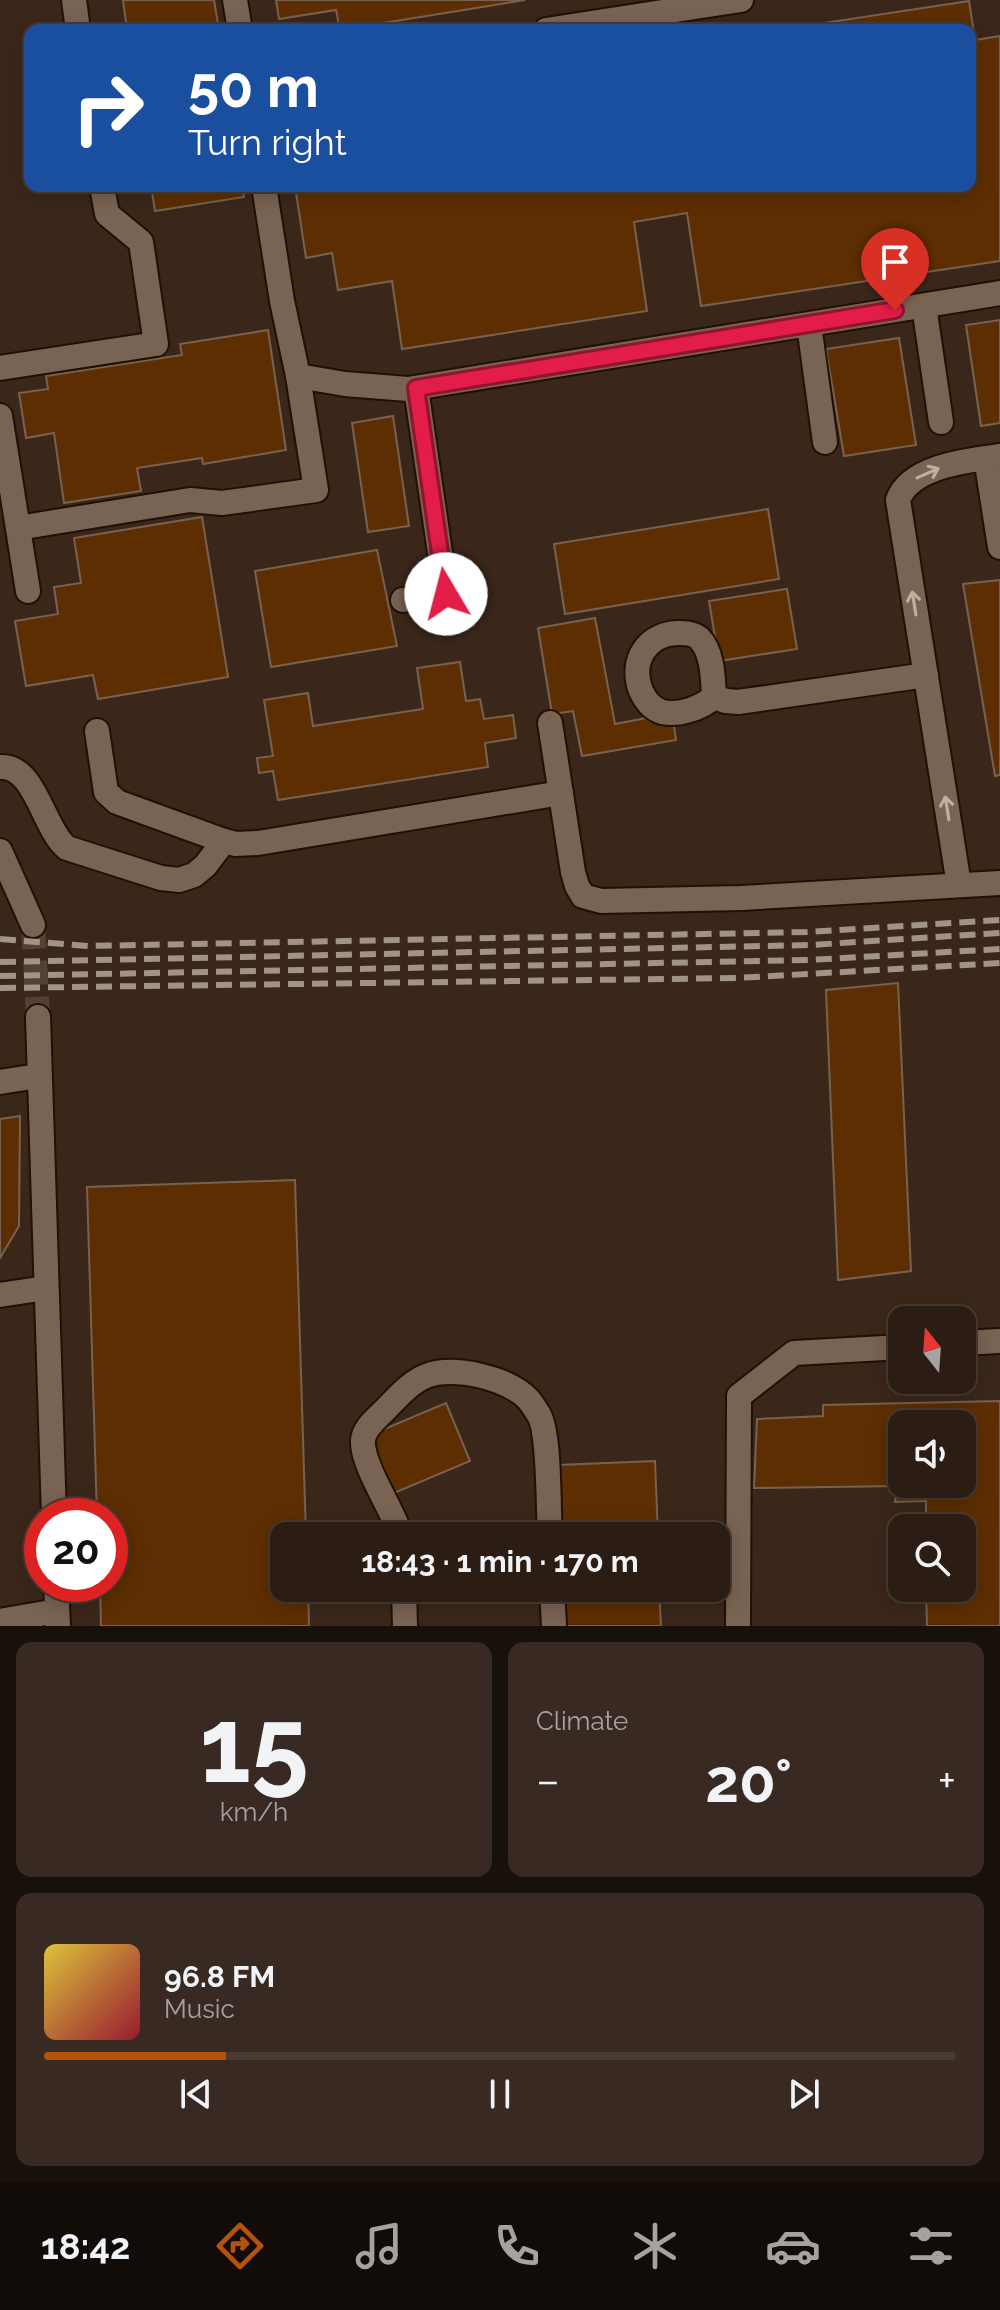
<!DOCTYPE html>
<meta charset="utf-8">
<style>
:root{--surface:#2c1d14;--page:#382a22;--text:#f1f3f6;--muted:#a6a2a0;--line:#483b34;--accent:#b45309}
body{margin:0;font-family:Raleway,sans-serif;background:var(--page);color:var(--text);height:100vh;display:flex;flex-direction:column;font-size:30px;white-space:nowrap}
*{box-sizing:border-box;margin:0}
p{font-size:26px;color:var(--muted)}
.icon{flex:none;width:44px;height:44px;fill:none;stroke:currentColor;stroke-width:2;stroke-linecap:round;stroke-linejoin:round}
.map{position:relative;height:1626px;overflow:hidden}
.sheet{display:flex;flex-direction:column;gap:16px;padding:16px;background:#18100b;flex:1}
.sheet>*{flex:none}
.banner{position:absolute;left:24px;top:24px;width:952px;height:168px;border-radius:16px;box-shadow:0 4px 20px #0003,0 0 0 2px var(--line);background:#1a4fa0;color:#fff;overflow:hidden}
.needle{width:52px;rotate:343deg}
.fabs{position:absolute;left:888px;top:1306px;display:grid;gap:16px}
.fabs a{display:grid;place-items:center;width:88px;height:88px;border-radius:16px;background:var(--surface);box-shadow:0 4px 20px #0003,0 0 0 2px var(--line);font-size:40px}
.speed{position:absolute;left:24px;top:1498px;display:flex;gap:16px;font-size:40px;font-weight:700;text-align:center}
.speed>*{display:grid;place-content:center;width:104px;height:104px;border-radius:50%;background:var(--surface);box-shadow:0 4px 20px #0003,0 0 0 2px var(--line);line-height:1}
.speed .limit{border:12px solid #d22;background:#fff;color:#111}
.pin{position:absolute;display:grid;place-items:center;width:68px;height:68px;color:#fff;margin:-82px -34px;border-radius:50% 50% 50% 0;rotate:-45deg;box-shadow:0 0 8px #0007}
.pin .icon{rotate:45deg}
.me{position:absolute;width:88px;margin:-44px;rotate:352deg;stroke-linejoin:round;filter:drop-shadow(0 0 6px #0008)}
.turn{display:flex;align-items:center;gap:28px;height:168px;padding:0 32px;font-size:36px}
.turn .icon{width:104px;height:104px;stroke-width:2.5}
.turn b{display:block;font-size:56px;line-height:68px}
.big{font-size:60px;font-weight:700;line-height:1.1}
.sheet .tile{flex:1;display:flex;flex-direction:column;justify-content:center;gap:12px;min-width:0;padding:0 28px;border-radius:16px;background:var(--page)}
.sheet .dial{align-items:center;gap:0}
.dial b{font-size:104px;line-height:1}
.song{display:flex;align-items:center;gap:24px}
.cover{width:96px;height:96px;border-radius:12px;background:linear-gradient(135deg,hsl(50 70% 55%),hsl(350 70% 35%))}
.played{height:8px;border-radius:4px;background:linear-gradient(90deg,var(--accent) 20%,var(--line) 20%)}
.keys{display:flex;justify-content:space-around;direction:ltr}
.heat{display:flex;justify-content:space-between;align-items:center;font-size:44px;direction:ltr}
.sheet .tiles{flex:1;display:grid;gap:16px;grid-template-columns:1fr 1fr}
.tile:last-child{grid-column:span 2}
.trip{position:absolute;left:270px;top:1522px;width:460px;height:80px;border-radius:16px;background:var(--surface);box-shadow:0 4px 20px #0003,0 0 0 2px var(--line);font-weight:700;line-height:80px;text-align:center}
.tab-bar{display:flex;height:128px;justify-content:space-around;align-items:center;background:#120c08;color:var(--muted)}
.tab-bar .icon{width:56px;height:56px}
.tab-bar .selected{color:var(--accent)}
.tab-bar b{font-size:36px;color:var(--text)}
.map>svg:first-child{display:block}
.building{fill:#5d2e01;stroke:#786152;stroke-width:2;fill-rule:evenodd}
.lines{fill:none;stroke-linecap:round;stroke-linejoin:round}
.minor-tunnel{stroke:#544135;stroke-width:24;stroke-dasharray:24 12;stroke-linecap:butt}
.minor-casing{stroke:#211004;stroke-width:28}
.minor{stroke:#796353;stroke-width:24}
.rail{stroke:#a29388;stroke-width:6;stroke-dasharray:16 8;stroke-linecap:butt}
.oneway{stroke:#bfaea3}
.route-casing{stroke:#92132f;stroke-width:20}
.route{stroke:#e11d48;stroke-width:14}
</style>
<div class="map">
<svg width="1000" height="1626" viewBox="0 0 1000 1626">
<rect width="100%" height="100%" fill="#3b271a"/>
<g class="building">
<path d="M 123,0 L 214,0 L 219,30 L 127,30 Z"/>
<path d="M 276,0 L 525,0 L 340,30 L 336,10 L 279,19 Z"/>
<path d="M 969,1 L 975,40 L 1000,36 L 1000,261 L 701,306 L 687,213 L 634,222 L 647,311 L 402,349 L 392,281 L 338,290 L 332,253 L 306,258 L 295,186 L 970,186 L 970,30 L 778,30 Z"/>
<path d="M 151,186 L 242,186 L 244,197 L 155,211 Z"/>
<path d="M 1000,320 L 1000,423 L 981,426 L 966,325 Z"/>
<path d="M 268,330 L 286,450 L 203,464 L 202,458 L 137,468 L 141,491 L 64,503 L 54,433 L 26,438 L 19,393 L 48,389 L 46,376 L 182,355 L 180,344 Z"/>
<path d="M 899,338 L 916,445 L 844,456 L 826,349 Z"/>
<path d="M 393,416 L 409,526 L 368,532 L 352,423 Z"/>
<path d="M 768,509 L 779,579 L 565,614 L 554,544 Z"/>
<path d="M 202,517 L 228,677 L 98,699 L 93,675 L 26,686 L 15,621 L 58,614 L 54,587 L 81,583 L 74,538 Z"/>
<path d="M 377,550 L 397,646 L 271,667 L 255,571 Z"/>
<path d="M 1000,580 L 1000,775 L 995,776 L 963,584 Z"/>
<path d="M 787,589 L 797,649 L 719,661 L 709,601 Z"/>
<path d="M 595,618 L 615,724 L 672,713 L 676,740 L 582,756 L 573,711 L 552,714 L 538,628 Z"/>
<path d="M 460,662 L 466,701 L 480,699 L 484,719 L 513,715 L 516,738 L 485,743 L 488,767 L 278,800 L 273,771 L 259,773 L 257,758 L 273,756 L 264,700 L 308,693 L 313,726 L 423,709 L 417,668 Z"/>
<path d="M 898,983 L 911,1271 L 838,1280 L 826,990 Z"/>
<path d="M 20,1116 L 19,1226 L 0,1258 L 0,1119 Z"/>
<path d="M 295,1180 L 306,1536 L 284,1536 L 284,1588 L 308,1588 L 309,1626 L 101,1626 L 100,1584 L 110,1584 L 110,1516 L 97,1516 L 87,1187 Z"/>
<path d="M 1000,1401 L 1000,1626 L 927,1626 L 926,1588 L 962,1588 L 962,1528 L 926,1528 L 926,1501 L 895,1502 L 897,1486 L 754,1488 L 757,1419 L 823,1416 L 823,1405 ZM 902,1424 L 962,1424 L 962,1484 L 902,1484 Z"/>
<path d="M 446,1403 L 470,1461 L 394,1493 L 370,1435 Z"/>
<path d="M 655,1461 L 658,1536 L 561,1536 L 558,1465 Z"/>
<path d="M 562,1588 L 659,1588 L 661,1626 L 564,1626 Z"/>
</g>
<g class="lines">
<path class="minor-tunnel" d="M 33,925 L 38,1017"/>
<g class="minor-casing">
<g id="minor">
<path d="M 74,0 L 78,30"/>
<path d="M 235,0 L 240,30"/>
<path d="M 546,30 L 741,0"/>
<path d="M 264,186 L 282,301 L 298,376 L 345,384 L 408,389 L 1000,293"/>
<path d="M 924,306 L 941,422"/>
<path d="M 809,325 L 825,442"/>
<path d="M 0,368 L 156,344 L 141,242 L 107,214 L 102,186"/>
<path d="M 0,416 L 28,591"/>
<path d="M 986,458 L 1000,547"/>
<path d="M 18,528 L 190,500 L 222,503 L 316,490 L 298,376"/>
<path d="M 403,600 L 446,594 L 416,388"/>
<path d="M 714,697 C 701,708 679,716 662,712 C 651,708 646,701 641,691 C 629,660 648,632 681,633 C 686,633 694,634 699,638 C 713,652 713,679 714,697 L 726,701 L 738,702 L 926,675"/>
<path d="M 550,723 L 573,872 L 577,886 L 583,896 L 601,901 L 741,898 L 1000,883"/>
<path d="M 97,731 L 106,792 L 117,802 L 224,841 L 236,844 L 258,843 L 561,793"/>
<path d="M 0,767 C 35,764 43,829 67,848 L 161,878 L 179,880 L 194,875 L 205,866 L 224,841"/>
<path d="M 0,851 L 33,925"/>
<path d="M 959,885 L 898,500 C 910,466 969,460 1000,456"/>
<path d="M 38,1017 L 54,1516"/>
<path d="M 0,1082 L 38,1076"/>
<path d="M 0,1295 L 46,1288"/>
<path d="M 962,1343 L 1000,1341"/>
<path d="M 401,1536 C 393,1510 361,1464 363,1440 C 364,1428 376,1419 384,1411 C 397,1398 409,1383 426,1376 C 453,1365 509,1378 529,1400 C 532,1404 536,1410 539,1415 C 550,1434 548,1510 550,1536"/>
<path d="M 56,1584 L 58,1626"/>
<path d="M 404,1588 L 405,1626"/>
<path d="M 552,1588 L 554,1626"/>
<path d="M 0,1621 L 57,1611"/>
<path d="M 738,1626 L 739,1396 L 794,1353 L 902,1347"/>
</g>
</g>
<use href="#minor" class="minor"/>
<g class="rail">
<path d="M 0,939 L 88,946 L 807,932 L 1000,920"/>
<path d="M 0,962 L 810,945 L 1000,933"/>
<path d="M 0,976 L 809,960 L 1000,949"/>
<path d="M 0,988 L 737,978 L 1000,963"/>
</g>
</g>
<defs><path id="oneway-shaft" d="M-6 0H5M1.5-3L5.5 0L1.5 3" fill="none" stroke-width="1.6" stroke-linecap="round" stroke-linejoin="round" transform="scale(2)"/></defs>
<g class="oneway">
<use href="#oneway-shaft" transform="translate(928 473) rotate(-24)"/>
<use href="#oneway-shaft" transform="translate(914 603) rotate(-99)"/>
<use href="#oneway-shaft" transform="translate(947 808) rotate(-99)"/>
</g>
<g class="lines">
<g class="route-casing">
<path id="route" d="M 446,594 L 416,388 L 895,310"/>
</g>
<use href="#route" class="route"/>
</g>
</svg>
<div class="fabs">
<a><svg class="needle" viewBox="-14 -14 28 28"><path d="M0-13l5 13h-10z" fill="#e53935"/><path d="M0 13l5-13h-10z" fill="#a6a2a0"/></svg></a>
<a><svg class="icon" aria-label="sound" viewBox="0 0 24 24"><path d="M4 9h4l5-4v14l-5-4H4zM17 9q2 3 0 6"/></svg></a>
<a><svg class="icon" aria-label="search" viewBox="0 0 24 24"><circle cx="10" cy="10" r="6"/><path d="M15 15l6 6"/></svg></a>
</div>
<div class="speed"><div class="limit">20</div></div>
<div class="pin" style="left:895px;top:310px;background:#d93025"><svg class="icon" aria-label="arrive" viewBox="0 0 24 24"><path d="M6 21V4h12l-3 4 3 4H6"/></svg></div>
<svg class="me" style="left:446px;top:594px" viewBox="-20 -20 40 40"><circle r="19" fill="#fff"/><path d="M0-13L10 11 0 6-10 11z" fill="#e11d48"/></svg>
<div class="trip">18:43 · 1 min · 170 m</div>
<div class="banner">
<div class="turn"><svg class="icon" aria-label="right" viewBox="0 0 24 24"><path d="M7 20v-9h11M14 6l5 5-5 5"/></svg><div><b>50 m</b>Turn right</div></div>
</div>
</div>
<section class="sheet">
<div class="tiles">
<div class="tile dial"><b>15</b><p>km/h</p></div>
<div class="tile"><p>Climate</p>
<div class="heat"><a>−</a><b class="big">20°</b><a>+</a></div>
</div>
<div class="tile">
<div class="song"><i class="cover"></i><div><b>96.8 FM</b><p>Music</p></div></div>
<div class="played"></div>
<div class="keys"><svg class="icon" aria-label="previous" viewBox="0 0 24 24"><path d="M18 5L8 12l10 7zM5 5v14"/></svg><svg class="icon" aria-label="pause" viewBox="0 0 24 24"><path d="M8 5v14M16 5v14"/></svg><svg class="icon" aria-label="next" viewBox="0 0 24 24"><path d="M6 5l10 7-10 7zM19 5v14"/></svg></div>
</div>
</div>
</section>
<nav class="tab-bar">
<b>18:42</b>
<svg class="icon selected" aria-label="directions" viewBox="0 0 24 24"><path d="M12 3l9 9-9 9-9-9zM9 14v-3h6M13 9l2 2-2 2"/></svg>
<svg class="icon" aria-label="music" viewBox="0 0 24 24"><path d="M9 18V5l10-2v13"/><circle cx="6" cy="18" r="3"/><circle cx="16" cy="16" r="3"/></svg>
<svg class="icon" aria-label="phone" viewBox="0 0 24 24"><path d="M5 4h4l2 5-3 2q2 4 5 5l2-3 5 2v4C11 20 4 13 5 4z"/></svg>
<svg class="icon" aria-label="climate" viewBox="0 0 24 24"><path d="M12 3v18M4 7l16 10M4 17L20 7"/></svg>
<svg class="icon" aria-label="car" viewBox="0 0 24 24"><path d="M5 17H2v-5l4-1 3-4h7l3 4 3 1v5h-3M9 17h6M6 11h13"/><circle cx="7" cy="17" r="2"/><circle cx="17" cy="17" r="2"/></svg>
<svg class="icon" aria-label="filters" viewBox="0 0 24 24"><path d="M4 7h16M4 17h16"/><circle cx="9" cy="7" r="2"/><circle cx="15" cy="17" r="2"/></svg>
</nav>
